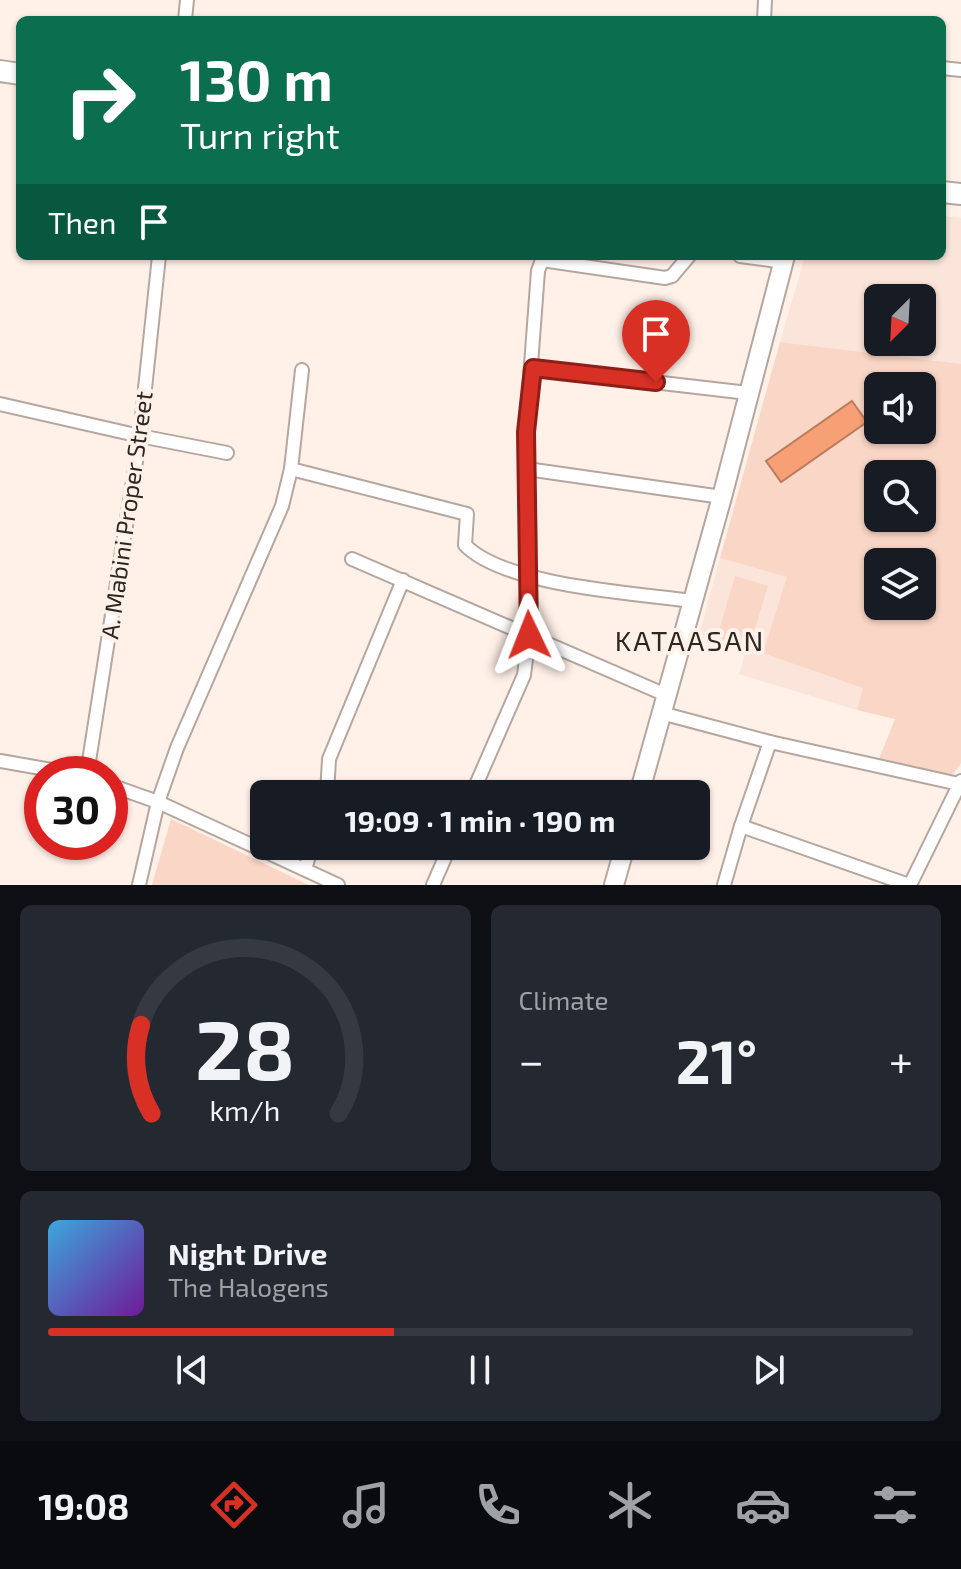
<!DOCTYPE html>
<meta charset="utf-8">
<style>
:root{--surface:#171b24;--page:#242831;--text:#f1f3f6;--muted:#9ea1a6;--line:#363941;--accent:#d93025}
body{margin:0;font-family:"Exo 2",sans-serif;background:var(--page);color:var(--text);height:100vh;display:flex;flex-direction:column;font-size:30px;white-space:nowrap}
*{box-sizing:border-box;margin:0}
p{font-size:26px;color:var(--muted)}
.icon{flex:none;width:44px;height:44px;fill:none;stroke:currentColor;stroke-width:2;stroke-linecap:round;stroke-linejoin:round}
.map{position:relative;height:885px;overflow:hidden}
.details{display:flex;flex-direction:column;gap:20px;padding:20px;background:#0d0f14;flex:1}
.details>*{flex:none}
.hud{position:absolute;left:16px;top:16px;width:930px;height:244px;border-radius:12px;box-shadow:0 2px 6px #0004;background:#0b6e4f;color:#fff;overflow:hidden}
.needle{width:52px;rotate:204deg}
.controls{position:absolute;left:864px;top:284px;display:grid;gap:16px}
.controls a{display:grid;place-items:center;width:72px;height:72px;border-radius:12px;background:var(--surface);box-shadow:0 2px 6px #0004;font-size:40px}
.speed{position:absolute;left:24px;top:756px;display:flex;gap:16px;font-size:40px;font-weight:700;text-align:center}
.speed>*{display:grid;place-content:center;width:104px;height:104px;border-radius:50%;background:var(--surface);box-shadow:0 2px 6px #0004;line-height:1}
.speed .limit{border:12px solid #d22;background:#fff;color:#111}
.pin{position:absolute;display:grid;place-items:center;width:68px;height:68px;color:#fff;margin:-82px -34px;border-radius:50% 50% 50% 0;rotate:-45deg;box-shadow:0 0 8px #0007}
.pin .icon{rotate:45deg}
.me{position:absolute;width:88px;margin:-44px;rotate:358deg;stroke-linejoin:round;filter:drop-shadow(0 0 6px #0008)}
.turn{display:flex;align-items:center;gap:28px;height:168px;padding:0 32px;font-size:36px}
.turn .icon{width:104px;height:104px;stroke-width:2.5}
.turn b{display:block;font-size:56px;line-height:68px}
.then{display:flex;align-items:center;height:76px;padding:0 32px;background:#0003;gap:16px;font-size:30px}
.big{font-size:60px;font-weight:700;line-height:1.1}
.details .tile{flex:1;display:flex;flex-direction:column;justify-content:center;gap:12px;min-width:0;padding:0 28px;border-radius:12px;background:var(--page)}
.details .dial{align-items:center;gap:0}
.dial svg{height:208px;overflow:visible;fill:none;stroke:var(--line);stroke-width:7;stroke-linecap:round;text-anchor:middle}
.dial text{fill:var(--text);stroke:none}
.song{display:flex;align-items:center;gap:24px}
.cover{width:96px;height:96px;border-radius:12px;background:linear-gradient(135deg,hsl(200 70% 55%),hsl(280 70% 35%))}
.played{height:8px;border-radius:4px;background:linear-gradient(90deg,var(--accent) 40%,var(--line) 40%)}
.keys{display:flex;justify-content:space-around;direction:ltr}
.heat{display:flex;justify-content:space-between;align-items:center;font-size:44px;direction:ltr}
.details .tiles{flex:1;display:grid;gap:20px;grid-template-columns:1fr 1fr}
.tile:last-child{grid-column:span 2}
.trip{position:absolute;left:250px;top:780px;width:460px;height:80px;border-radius:12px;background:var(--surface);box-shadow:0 2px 6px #0004;font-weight:700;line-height:80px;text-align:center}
.dock{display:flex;height:128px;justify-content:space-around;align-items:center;background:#090b0e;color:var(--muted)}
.dock .icon{width:56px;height:56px}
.dock .active{color:var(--accent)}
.dock b{font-size:36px;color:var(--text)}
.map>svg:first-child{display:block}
.built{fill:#fbe4d9;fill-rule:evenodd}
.green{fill:#f9d6c5;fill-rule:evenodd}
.water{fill:#f7a076;stroke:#ba7c5d;stroke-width:2}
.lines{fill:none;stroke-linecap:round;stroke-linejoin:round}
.minor-casing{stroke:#b5a69f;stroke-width:16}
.secondary-casing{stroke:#b5a69f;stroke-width:22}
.primary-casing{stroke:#b5a69f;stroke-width:24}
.minor{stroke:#fff;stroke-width:12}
.secondary{stroke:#fff;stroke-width:18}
.primary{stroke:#fff;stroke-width:20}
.route-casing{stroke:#8d1f18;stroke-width:20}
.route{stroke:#d93025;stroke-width:14}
.labels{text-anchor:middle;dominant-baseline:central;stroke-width:8;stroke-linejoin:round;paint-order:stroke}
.street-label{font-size:24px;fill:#2d2724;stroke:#fff0e8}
.quarter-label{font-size:28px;letter-spacing:2px;fill:#2d2724;stroke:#fff0e8}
</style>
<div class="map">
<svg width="961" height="885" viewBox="0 0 961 885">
<rect width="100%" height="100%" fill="#fff0e8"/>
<g class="built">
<path d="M 942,216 L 961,218 L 961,364 L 780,342 L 805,256 L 942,256 ZM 878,298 L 922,298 L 922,342 L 878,342 Z"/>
<path d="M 720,558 L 787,577 L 864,688 L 857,710 L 739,674 L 746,651 L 699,636 Z"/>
</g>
<g class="green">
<path d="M 780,342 L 961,364 L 961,763 L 951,777 L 879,759 L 895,719 L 857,710 L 863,688 L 763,653 L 787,577 L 720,558 ZM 878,386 L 922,386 L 922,430 L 878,430 ZM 878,474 L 922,474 L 922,518 L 878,518 ZM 878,562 L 922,562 L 922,606 L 878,606 Z"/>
<path d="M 735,576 L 768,586 L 749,648 L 717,638 Z"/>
<path d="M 171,819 L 309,885 L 152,885 Z"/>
</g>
<path class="water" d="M 852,401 L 867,422 L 781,482 L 766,461 Z"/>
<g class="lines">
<g class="minor-casing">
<g id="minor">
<path d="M 185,20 L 187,0"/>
<path d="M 764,20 L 765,0"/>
<path d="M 942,68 L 961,70"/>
<path d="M 740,256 L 784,262"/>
<path d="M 533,368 L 748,393"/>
<path d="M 0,404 L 140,436 L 227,453"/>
<path d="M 291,469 L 467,514 L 465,545 C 505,586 634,593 693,601"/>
<path d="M 527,469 L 722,497"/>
<path d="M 352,559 L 666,695"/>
<path d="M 661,713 L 770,742 L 959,784"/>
<path d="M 0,761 L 75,774"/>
<path d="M 87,774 L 140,436 L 159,256"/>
<path d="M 110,785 L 158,802 L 338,885"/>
<path d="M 327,794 L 329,759 L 403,580"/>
<path d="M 472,794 L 524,675 L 529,635 L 526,432 L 538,271 L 542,260 L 665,278 L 672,276 L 689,256"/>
<path d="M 741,826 L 909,885"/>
<path d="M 305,869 L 312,846"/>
<path d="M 139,885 L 158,802 L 177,748 L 282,506 L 291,469 L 302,370"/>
<path d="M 433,885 L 450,846"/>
<path d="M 724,885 L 741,826 L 770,742"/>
<path d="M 910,885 L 961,781"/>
</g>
</g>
<g class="secondary-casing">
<g id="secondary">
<path d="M 639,794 L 722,497 L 785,256"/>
<path d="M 614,885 L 625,846"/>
</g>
</g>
<g class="primary-casing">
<g id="primary">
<path d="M 0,71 L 20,74"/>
<path d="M 942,192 L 961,194"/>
</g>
</g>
<use href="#minor" class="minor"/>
<use href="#secondary" class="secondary"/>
<use href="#primary" class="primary"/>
</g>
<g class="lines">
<g class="route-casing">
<path id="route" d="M 529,635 L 526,432 L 533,368 L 656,382"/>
</g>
<use href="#route" class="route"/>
</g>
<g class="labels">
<g class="street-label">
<text transform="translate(126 515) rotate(-82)">A. Mabini Proper Street</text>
</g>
<g class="quarter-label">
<text x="690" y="640">KATAASAN</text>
</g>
</g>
</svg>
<div class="controls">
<a><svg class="needle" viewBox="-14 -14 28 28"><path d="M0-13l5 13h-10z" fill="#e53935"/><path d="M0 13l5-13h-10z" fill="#9ea1a6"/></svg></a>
<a><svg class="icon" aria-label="sound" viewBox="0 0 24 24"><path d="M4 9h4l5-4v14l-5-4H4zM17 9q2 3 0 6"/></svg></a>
<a><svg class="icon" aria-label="search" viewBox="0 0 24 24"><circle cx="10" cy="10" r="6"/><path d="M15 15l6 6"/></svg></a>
<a><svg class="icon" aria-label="layers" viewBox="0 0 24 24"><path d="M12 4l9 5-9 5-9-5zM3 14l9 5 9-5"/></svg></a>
</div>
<div class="speed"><div class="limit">30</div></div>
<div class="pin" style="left:656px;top:382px;background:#d93025"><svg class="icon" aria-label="arrive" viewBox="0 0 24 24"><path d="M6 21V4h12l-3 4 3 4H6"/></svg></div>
<svg class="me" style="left:529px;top:635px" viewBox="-20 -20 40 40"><path d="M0-17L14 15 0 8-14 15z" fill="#d93025" stroke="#fff" stroke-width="4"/></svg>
<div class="trip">19:09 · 1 min · 190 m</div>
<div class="hud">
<div class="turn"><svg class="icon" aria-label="right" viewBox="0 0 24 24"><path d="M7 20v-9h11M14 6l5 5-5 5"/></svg><div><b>130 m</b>Turn right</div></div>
<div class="then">Then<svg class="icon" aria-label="arrive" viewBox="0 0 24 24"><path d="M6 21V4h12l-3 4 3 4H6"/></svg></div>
</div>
</div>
<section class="details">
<div class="tiles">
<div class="tile dial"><svg viewBox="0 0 100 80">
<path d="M14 69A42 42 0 1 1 86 69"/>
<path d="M14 69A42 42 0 0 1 10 35" stroke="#d93025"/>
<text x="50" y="56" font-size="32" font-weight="700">28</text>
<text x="50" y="72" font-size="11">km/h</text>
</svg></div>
<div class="tile"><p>Climate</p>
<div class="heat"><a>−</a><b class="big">21°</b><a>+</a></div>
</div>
<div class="tile">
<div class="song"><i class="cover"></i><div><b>Night Drive</b><p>The Halogens</p></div></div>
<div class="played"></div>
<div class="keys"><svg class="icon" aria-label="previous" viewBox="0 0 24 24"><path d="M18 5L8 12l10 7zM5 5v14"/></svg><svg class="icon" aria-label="pause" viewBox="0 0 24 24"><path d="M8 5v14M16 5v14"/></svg><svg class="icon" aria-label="next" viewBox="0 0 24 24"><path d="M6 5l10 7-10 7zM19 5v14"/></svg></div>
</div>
</div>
</section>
<nav class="dock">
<b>19:08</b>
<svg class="icon active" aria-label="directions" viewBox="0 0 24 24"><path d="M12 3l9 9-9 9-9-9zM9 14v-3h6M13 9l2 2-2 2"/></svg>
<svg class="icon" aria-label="music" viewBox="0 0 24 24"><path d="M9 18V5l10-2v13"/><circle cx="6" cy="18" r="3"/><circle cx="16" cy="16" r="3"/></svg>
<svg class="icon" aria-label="phone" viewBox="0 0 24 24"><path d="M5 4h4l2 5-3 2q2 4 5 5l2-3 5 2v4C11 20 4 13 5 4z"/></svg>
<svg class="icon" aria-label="climate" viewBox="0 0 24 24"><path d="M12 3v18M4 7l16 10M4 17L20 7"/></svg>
<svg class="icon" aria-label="car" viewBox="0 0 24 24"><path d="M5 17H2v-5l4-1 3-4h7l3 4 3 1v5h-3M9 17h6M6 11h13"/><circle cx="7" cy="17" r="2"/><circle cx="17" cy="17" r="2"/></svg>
<svg class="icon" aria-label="filters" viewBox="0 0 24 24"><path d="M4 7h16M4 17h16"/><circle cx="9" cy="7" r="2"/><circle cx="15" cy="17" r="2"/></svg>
</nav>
